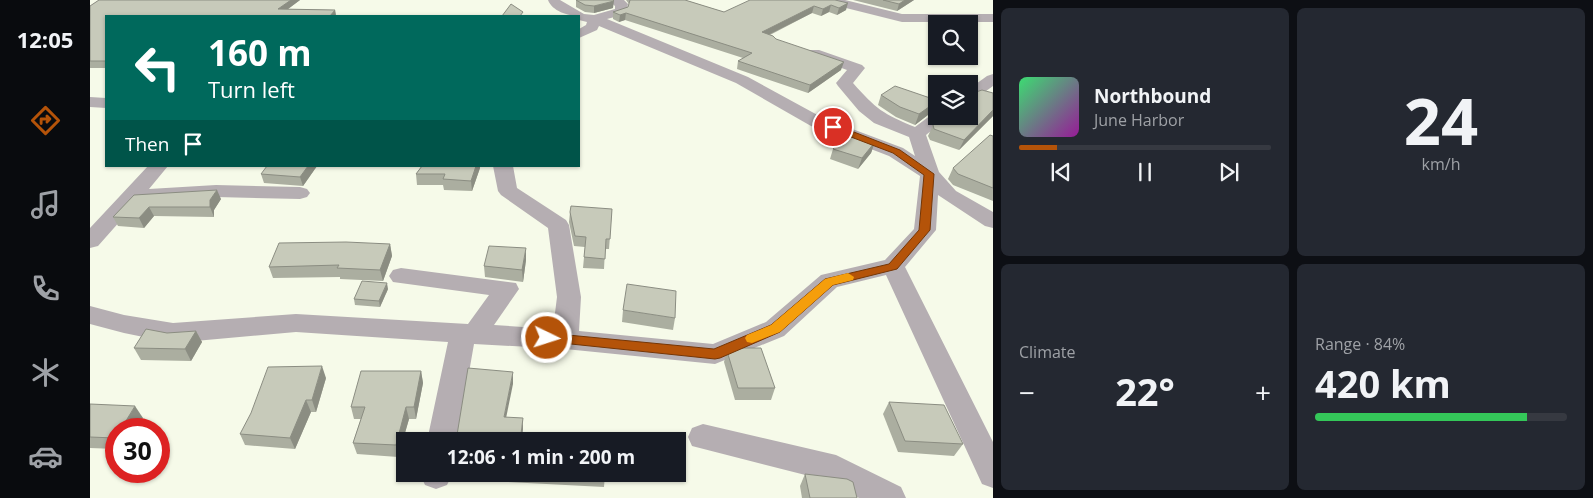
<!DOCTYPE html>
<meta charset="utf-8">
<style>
:root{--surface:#171b24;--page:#242831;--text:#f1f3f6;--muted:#9ea1a6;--line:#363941;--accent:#b45309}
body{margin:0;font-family:"Open Sans",sans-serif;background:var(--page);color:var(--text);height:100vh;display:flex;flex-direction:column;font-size:19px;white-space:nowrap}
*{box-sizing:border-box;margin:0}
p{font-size:16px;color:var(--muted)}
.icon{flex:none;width:28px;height:28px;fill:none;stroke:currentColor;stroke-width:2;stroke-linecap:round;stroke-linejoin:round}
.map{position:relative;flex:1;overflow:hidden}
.drawer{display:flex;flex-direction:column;gap:8px;padding:8px;background:#0d0f14;width:600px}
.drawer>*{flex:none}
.top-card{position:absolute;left:15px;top:15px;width:475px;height:152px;border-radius:0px;box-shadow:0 1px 4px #0004;background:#00695c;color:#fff;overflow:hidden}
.tools{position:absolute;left:838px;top:15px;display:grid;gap:10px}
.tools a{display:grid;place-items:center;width:50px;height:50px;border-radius:0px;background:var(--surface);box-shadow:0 1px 4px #0004;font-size:25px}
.speed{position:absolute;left:15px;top:418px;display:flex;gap:10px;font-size:25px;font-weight:700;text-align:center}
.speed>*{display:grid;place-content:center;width:65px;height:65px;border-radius:50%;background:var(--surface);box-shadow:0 1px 4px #0004;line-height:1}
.speed .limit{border:8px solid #d22;background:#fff;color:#111}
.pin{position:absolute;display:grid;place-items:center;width:42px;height:42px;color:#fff;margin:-21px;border:2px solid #fff;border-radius:50%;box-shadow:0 1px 5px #0007}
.me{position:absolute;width:55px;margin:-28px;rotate:94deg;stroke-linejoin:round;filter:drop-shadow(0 0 4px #0008)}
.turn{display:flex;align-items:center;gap:18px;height:105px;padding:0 20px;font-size:22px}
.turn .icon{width:65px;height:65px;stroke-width:2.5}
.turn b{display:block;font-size:35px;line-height:42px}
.then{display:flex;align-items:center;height:48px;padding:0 20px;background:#0003;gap:10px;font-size:19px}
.big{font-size:38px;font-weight:700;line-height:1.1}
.drawer .card{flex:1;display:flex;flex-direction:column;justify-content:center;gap:8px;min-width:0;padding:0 18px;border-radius:8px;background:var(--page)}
.drawer .dial{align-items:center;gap:0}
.dial b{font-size:65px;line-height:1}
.song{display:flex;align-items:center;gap:15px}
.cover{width:60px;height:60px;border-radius:8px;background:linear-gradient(135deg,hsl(140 70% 55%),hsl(300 70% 35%))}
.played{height:5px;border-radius:2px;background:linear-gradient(90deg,var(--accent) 15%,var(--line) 15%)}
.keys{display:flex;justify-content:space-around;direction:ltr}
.heat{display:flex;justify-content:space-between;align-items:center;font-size:28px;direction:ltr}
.charge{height:8px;border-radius:4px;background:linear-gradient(90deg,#34c759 84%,var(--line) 0)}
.drawer .tiles{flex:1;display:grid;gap:8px;grid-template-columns:repeat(2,1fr)}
.trip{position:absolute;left:306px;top:432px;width:290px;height:50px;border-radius:0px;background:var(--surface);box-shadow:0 1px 4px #0004;font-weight:700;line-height:50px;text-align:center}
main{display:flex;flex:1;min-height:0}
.tab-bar{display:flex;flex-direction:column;width:90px;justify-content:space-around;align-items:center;background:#090b0e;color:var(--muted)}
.tab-bar .icon{width:35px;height:35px}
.tab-bar .selected{color:var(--accent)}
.tab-bar b{font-size:22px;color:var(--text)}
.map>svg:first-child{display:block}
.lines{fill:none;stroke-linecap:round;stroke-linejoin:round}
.street{fill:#b5aeb2;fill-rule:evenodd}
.wall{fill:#abaea0}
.shaded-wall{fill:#8b8d82}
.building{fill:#c7caba;stroke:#8b8d82}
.route{fill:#b45309;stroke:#753606}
.slow{fill:#f59e0b}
</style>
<main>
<nav class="tab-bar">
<b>12:05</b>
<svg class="icon selected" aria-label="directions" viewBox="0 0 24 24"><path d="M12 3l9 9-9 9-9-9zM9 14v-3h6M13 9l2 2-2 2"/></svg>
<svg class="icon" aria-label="music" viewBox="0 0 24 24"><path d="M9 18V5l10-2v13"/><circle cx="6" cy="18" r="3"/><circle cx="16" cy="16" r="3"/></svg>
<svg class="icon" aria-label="phone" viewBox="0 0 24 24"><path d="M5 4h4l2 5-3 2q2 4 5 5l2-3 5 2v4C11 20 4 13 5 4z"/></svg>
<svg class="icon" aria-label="climate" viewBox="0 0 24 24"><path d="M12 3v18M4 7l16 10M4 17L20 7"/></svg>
<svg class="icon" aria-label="car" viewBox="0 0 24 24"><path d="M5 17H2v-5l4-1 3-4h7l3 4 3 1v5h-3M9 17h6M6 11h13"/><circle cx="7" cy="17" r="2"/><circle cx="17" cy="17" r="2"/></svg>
</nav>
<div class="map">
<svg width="903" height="498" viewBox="0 0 903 498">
<rect width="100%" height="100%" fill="#f6fae9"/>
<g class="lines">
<g class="street">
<path d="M 458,0 L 470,0 L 494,14 L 504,15 L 525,9 L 525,6 L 518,0 L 534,0 L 538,4 L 536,14 L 517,19 L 658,77 L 733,118 L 813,148 L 825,156 L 819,137 L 784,123 L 769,111 L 748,86 L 746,83 L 757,70 L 719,56 L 717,53 L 719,50 L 729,50 L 772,65 L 775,68 L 763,83 C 786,109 793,114 825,127 L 845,112 L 846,116 L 859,116 L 836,135 L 849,172 L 866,191 L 903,212 L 903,228 L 895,226 L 848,195 L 846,230 L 815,267 L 903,442 L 903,488 L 892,484 L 796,275 L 747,287 L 694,336 L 625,364 L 475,349 L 384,344 L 367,441 L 337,441 L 358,342 L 206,332 L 83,343 L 34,333 L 0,324 L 0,306 L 34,315 L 83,323 L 206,314 L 378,324 L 399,295 L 303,282 L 299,276 L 303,270 L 311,268 L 426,283 L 429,289 L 404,325 L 463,329 L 467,297 L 458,228 L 411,195 L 408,191 L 403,166 L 423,166 L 427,188 L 476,220 L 479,225 L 491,297 L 489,331 L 623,344 L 676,322 L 731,275 L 795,260 L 824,229 L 830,176 L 799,156 L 721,126 L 646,83 L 509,26 L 507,30 L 489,38 L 489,29 L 496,25 L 497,22 L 489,20 L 489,16 C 478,16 462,11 458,0 Z"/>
<path d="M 734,0 L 755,0 L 812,14 L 903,14 L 903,22 L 812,22 L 736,3 Z"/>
<path d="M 903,74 L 903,86 L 885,99 L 879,101 L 879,89 L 897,76 Z"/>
<path d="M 0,97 L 16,98 L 16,108 L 0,107 Z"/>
<path d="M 58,166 L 78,166 L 59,189 L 126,185 L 210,187 L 217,189 L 220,193 L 217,197 L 210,199 L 126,197 L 47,202 L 8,246 L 0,248 L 0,228 Z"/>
<path d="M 613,424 L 746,455 L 811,487 L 816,498 L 769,498 L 739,481 L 602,446 L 598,437 L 602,428 Z"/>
<path d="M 330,474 L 362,474 L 362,475 L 357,485 L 346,489 L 335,485 Z"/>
</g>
</g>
<g class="wall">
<path d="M 9,0 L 210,0 L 198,9 L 245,10 L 246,16 L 16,16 L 16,68 L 0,68 L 0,6 Z"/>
<path d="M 486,0 L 523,8 L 504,13 L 495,12 L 486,7 Z"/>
<path d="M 536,0 L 595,0 L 634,12 L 745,0 L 756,10 L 747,15 L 739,12 L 731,16 L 722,13 L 680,35 L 686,39 L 751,70 L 718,93 L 647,69 L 648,61 L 653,58 L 535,20 L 529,22 L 523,19 L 523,12 L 538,7 L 539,4 Z"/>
<path d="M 763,0 L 824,0 L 807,11 Z"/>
<path d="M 903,93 L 903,116 L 869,150 L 840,140 L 838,136 L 843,125 Z"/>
<path d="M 791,95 L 846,100 L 846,104 L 843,111 L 825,125 L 806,117 L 788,105 Z"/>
<path d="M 903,136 L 903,201 L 863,185 L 858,179 L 863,168 Z"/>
<path d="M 785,142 L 781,153 L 768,169 L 740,159 L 743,149 Z"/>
<path d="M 227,166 L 213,186 L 174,183 L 171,174 Z"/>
<path d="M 332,166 L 390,166 L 390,168 L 382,191 L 354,190 L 353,185 L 327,185 L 326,174 Z"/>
<path d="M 44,195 L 131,199 L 124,210 L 124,217 L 64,216 L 54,228 L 28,226 L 23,217 Z"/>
<path d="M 522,209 L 519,249 L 515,249 L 514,269 L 493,268 L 495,247 L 484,246 L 479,222 L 480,212 Z"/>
<path d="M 300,244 L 302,256 L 293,281 L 250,279 L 250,277 L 183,278 L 179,267 Z"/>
<path d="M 436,260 L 433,282 L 395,277 L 394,266 Z"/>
<path d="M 298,289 L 290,307 L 265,305 L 264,299 Z"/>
<path d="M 533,310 L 585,318 L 583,330 L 532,322 Z"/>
<path d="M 106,331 L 112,342 L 101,361 L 51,360 L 44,348 L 77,333 Z"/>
<path d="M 637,351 L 685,388 L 681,400 L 645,400 L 634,362 Z"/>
<path d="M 331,371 L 333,383 L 326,419 L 319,419 L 308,457 L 267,454 L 263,443 L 271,419 L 264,419 L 261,407 Z"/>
<path d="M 236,378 L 226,412 L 221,412 L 205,449 L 155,445 L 150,434 Z"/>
<path d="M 799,402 L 873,444 L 864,456 L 808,452 L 793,414 Z"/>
<path d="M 0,404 L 53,418 L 26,429 L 26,449 L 0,448 Z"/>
<path d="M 362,474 L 515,474 L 514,487 L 363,479 Z"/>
<path d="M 715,474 L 767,498 L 712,498 L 710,486 Z"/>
</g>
<g class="shaded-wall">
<path d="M 201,0 L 210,0 L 190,15 L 188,9 Z"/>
<path d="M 815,0 L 824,0 L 807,11 L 809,4 Z"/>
<path d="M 524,1 L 523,8 L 504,13 L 504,6 Z"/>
<path d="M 758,3 L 756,10 L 747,15 L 749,8 Z"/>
<path d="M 741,5 L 739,12 L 731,16 L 733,9 Z"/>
<path d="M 724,6 L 722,13 L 670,39 L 672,32 Z"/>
<path d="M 245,10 L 246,16 L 240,16 Z"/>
<path d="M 536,13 L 535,20 L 529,22 L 530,15 Z"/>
<path d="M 754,62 L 751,70 L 718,93 L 720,85 Z"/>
<path d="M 846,102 L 846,104 L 843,111 L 825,125 L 829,114 Z"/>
<path d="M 903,110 L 903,116 L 869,150 L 874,140 Z"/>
<path d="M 785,142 L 781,153 L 768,169 L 772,158 Z"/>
<path d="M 218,166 L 227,166 L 213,186 L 210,177 Z"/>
<path d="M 386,166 L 390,166 L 390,168 L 382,191 L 381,181 Z"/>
<path d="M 127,190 L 131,199 L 124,210 L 124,217 L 120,207 L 120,200 Z"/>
<path d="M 59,207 L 64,216 L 54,228 L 49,218 Z"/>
<path d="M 300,244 L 302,256 L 293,281 L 290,270 Z"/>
<path d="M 436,248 L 436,260 L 433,282 L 432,270 Z"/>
<path d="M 297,283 L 298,289 L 290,307 L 289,301 Z"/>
<path d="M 106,331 L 112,342 L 101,361 L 95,349 Z"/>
<path d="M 232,366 L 236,378 L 226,412 L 222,400 Z"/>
<path d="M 331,371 L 333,383 L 326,419 L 324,407 Z"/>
<path d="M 423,372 L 423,384 L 414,428 L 414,417 Z"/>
<path d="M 216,400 L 221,412 L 205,449 L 200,438 Z"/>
<path d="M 45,406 L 53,418 L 46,429 L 31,429 Z"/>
<path d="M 316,407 L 319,419 L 308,457 L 306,445 Z"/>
<path d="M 433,418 L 433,429 L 432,441 L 431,434 Z"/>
</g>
<g class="building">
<path d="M 9,0 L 201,0 L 188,9 L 245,10 L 240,16 L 16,16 L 16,61 L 0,61 L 0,6 Z"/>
<path d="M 486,0 L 523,0 L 524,1 L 504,6 L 495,5 Z"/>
<path d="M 540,0 L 595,0 L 634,12 L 660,0 L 745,0 L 758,3 L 749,8 L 741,5 L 733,9 L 724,6 L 672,32 L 683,36 L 686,39 L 754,62 L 720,85 L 648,61 L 662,53 L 536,13 L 530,15 L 523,12 L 538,7 Z"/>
<path d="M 793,0 L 815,0 L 809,4 Z"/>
<path d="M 421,4 L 433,12 L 430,16 L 412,16 Z"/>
<path d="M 805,86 L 846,100 L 846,102 L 829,114 L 810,107 L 791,95 Z"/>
<path d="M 892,90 L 903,93 L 903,110 L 874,140 L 844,129 L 843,125 L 854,116 L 879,116 L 879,97 L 883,93 Z"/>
<path d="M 756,133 L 785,142 L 772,158 L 743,149 Z"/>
<path d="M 900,135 L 903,136 L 903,188 L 868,174 L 863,168 Z"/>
<path d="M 177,166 L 218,166 L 210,177 L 171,174 Z"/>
<path d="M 332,166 L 386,166 L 381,181 L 353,179 L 355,174 L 326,174 Z"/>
<path d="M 127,190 L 120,200 L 120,207 L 59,207 L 49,218 L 23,217 L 44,195 Z"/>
<path d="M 481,206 L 522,209 L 520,239 L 516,239 L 515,259 L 494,257 L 496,237 L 485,236 L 480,212 Z"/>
<path d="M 256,242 L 300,244 L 290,270 L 247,268 L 249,265 L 179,267 L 189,243 Z"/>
<path d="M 399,246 L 436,248 L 432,270 L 394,266 Z"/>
<path d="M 272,281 L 297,283 L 289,301 L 264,299 Z"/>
<path d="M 537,284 L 586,291 L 585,318 L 533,310 Z"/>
<path d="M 56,329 L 77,333 L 106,331 L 95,349 L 44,348 Z"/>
<path d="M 643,348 L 671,348 L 685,388 L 648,388 L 637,351 Z"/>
<path d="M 232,366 L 222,400 L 216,400 L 200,438 L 150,434 L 161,413 L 178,367 Z"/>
<path d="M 378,368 L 423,372 L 414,417 L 433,418 L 431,434 L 515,438 L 515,441 L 366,441 Z"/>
<path d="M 271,371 L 331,371 L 324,407 L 316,407 L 306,445 L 263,443 L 275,407 L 261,407 Z"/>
<path d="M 799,402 L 854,405 L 873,444 L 815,441 Z"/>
<path d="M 0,404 L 45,406 L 31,429 L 26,429 L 26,436 L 25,438 L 0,437 Z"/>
<path d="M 481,474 L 515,474 L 515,476 Z"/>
<path d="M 715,474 L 757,479 L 763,482 L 767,498 L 720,498 Z"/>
</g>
<path class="route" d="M 740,125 L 746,125 L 810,150 L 844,174 L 840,230 L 807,269 L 743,285 L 690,332 L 630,358 L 625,359 L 452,341 L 450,338 L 452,335 L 457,333 L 624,349 L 681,325 L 735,279 L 799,264 L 829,230 L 834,175 L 803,153 L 740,129 Z"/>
<path class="slow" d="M 758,273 L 764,277 L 763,280 L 743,285 L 690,332 L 662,343 L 657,342 L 655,338 L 657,335 L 681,325 L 735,279 Z"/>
</svg>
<div class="tools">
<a><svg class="icon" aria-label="search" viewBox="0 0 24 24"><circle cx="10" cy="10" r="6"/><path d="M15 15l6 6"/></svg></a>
<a><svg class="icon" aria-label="layers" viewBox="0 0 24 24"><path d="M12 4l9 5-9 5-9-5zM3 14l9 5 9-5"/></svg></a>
</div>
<div class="speed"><div class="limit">30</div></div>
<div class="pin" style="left:743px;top:127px;background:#d93025"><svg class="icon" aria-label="arrive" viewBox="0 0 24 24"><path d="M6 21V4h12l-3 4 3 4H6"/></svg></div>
<svg class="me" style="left:457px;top:338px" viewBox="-20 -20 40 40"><circle r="17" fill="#b45309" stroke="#fff" stroke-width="3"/><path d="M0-11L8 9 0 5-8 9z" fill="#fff"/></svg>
<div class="trip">12:06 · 1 min · 200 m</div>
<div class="top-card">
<div class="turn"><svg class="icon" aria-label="left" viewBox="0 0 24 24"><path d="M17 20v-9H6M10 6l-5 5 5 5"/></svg><div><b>160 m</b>Turn left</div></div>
<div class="then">Then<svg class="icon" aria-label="arrive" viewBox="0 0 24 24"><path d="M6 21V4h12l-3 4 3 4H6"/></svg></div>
</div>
</div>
<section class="drawer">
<div class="tiles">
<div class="card">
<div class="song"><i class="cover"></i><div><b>Northbound</b><p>June Harbor</p></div></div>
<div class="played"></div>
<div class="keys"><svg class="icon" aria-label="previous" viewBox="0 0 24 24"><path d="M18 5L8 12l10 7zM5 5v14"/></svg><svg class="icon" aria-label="pause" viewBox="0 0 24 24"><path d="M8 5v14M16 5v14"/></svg><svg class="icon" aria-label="next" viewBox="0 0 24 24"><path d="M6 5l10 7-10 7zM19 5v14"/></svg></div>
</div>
<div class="card dial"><b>24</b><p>km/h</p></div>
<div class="card"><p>Climate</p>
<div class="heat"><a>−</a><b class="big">22°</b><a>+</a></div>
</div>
<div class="card"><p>Range · 84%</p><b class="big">420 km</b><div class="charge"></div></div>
</div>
</section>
</main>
